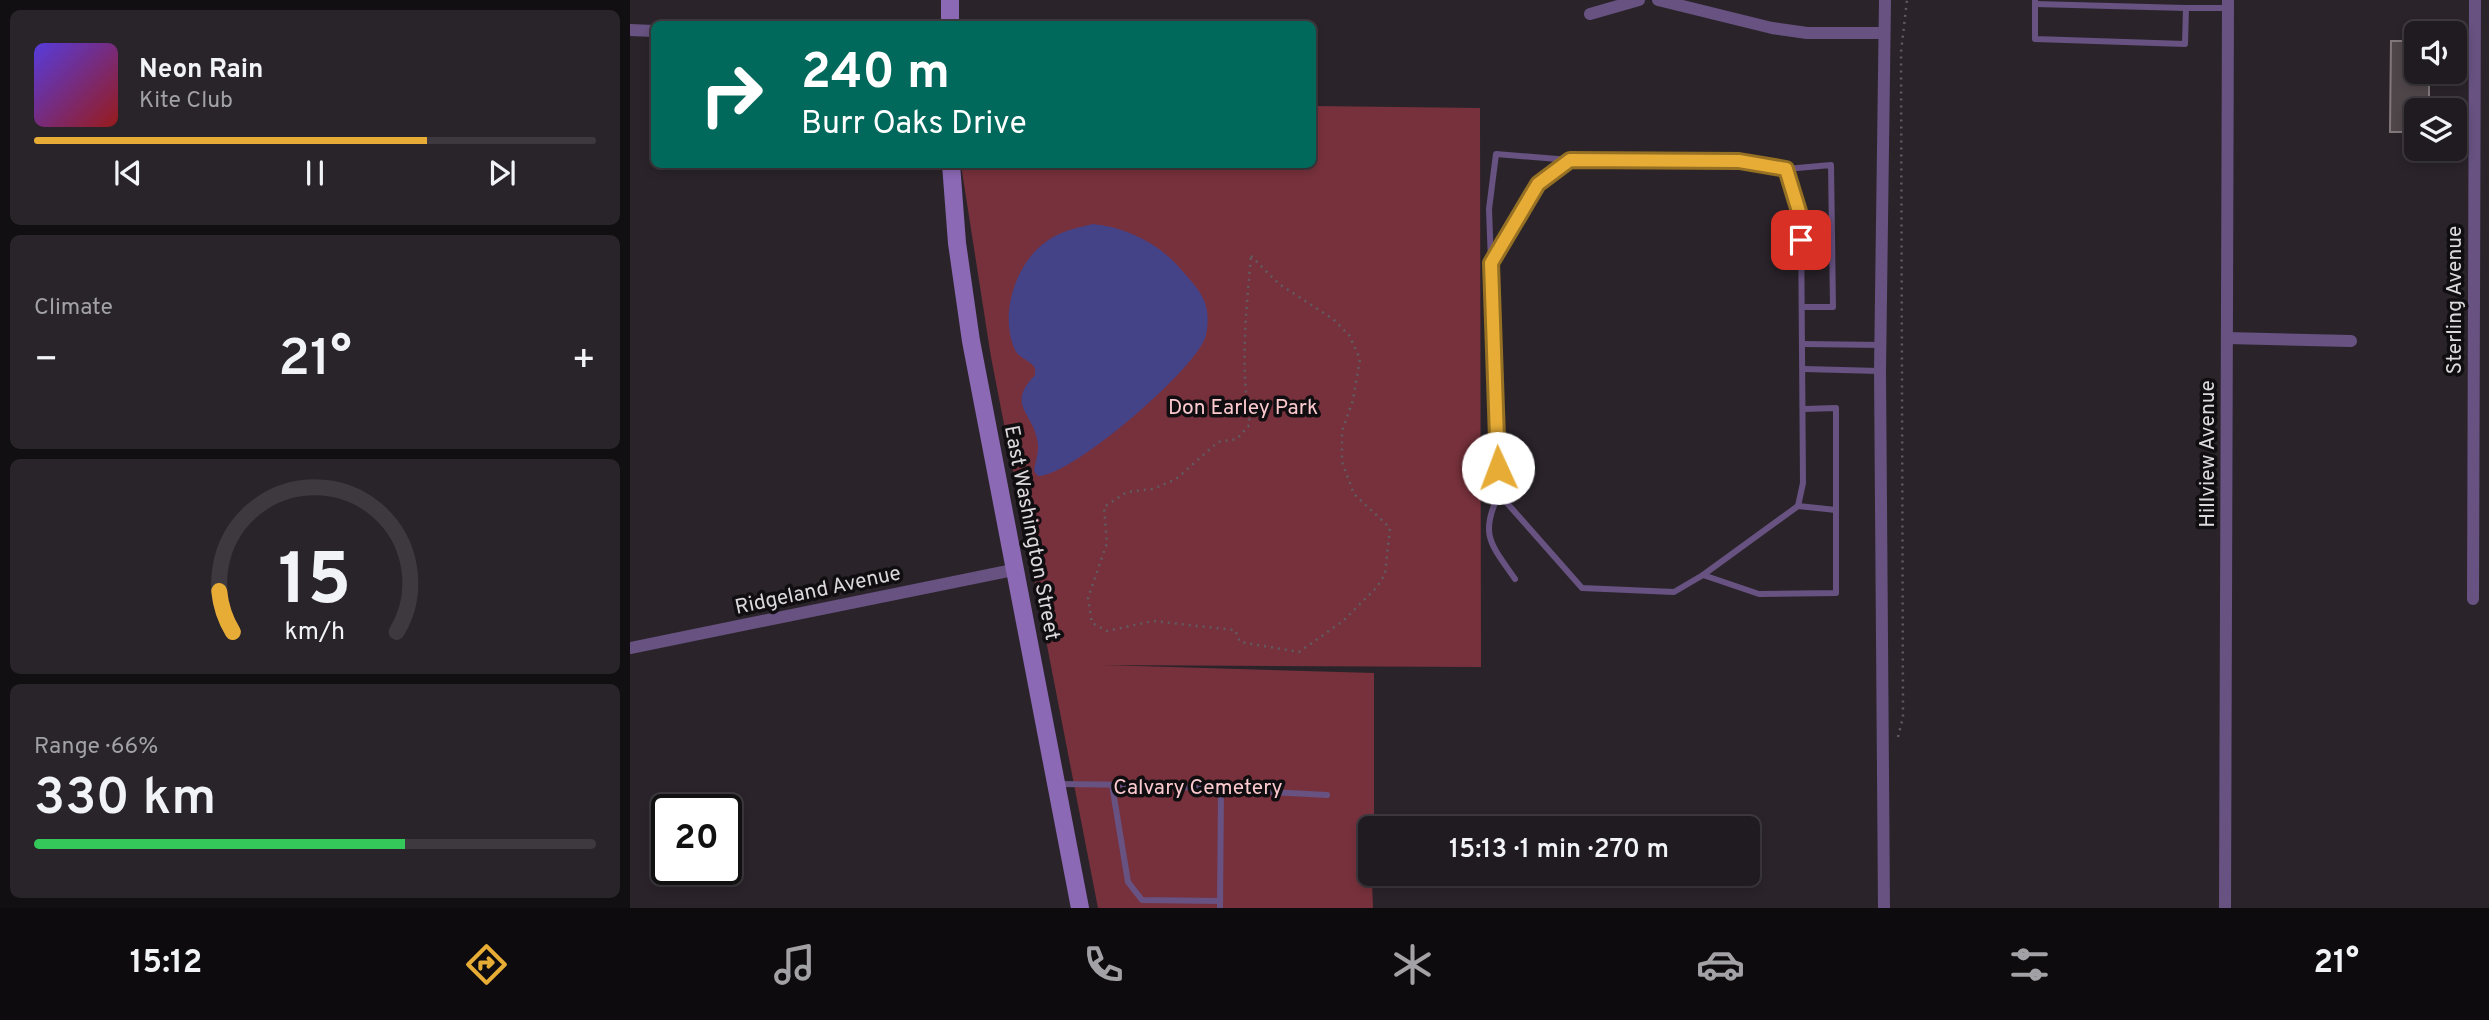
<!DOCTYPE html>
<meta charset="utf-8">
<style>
:root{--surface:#201b20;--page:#282429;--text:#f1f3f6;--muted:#a2a1a5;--line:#3d393e;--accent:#e6ac36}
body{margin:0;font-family:Overpass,sans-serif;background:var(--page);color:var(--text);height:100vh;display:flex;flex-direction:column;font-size:26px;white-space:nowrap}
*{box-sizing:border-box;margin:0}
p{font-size:23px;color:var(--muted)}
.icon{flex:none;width:38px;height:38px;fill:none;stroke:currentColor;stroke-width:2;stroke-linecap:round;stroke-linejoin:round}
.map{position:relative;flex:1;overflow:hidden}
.drawer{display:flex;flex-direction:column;gap:10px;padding:10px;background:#120f12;width:630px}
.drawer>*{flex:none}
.top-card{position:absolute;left:21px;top:21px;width:665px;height:147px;border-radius:10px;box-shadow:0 4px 10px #0003,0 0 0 2px var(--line);background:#00695c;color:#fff;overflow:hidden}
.fabs{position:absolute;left:1774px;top:21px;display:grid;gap:14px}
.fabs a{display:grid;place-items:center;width:63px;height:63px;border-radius:10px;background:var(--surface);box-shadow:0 4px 10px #0003,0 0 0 2px var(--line);font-size:35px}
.speed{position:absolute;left:21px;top:794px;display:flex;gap:14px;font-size:35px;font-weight:700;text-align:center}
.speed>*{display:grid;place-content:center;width:91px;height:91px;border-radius:50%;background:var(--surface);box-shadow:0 4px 10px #0003,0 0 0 2px var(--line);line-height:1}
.speed .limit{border:4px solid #111;border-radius:10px;background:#fff;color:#111}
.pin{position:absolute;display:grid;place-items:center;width:60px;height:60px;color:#fff;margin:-30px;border-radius:14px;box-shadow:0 4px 10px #0006}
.me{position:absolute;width:77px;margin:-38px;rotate:358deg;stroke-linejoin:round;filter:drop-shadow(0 0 5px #0008)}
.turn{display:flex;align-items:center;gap:24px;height:147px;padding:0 35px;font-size:32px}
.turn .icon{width:91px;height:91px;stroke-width:2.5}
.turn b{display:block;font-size:49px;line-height:60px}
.big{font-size:52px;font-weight:600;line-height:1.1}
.drawer .card{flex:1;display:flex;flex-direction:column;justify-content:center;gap:10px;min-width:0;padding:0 24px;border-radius:10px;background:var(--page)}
.drawer .dial{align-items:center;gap:0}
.dial svg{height:182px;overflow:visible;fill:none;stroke:var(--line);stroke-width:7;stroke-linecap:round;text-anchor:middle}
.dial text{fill:var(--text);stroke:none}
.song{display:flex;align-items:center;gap:21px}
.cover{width:84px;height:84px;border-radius:10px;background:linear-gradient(135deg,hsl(250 70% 55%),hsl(0 70% 35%))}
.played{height:7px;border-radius:4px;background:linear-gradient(90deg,var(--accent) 70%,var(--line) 70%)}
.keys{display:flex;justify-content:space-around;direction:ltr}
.heat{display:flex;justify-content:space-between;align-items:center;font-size:38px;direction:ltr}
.charge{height:10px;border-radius:5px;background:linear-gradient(90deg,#34c759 66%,var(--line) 0)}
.trip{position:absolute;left:728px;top:816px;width:402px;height:70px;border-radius:10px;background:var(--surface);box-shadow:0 4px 10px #0003,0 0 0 2px var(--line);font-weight:600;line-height:70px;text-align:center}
.menu{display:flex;height:112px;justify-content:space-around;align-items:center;background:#0d0b0d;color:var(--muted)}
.menu .icon{width:49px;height:49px}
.menu .selected{color:var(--accent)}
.menu b{font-size:32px;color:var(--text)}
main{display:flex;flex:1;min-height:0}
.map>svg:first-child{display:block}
.green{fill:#77313c}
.water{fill:#444388}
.building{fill:#4f464a;stroke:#82787c;stroke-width:2}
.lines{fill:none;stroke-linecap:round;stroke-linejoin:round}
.path{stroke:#615b61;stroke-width:2.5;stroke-dasharray:2 5;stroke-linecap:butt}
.service{stroke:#675281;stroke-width:6}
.minor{stroke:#675281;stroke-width:12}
.secondary{stroke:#8c69b5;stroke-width:18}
.route-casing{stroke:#967023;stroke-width:18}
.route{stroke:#e6ac36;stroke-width:12}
.labels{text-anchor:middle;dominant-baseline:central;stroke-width:7;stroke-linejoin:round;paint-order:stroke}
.street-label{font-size:21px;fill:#dcd8dc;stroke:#110e11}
.park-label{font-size:21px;fill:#fccacf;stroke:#110e11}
</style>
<main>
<section class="drawer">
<div class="card">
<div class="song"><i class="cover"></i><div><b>Neon Rain</b><p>Kite Club</p></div></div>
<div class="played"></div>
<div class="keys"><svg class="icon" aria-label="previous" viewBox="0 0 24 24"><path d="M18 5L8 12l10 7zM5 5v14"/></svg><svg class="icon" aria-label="pause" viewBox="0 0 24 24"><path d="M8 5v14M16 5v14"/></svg><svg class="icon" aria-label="next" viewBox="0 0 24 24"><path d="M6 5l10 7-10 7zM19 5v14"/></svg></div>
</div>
<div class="card"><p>Climate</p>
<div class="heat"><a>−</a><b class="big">21°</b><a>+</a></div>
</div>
<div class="card dial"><svg viewBox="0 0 100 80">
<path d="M14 69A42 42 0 1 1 86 69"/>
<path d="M14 69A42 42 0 0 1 8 51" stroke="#e6ac36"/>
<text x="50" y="56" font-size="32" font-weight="700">15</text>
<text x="50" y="72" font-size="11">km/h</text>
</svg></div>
<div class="card"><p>Range · 66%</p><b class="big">330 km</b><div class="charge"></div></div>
</section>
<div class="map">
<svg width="1859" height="908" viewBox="0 0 1859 908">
<rect width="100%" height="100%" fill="#2a242a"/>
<path class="green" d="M 683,106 L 850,108 L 851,667 L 473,665 L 744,673 L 744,828 L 740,828 L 743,908 L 468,908 L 361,357 L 331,165 L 682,164 Z"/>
<path class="water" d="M 463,224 C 494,227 526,242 547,265 C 568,289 583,301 576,335 C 569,367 441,477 408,476 L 404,471 C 405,463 409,453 408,444 C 404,412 375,406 405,375 L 405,368 C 400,360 389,358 385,350 C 369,315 385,263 417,241 C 431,231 446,228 463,224 Z"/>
<path class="building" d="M 1761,41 L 1782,41 L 1782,62 L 1787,62 L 1787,72 L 1799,72 L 1799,110 L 1781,112 L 1782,132 L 1760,132 Z"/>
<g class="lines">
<g class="path">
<path d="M 621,256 L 649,284 L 703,319 L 719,335 L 730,359 L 723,400 L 712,431 L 712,462 L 724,494 L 760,528 L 755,574 L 747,587 L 713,621 L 669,652 L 610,642 L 605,630 L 523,621 L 477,631 L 462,623 L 458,598 L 477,543 L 474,507 L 497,492 L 523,489 L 546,479 L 588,442 L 607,439 L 620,424 C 610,367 616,313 621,256 Z"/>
<path d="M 1268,737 L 1273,717 L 1271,52 L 1277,0"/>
</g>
<g class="service">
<path d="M 1405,0 L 1405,39 L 1555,44 L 1556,8 L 1598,8"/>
<path d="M 1405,4 L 1556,8"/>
<path d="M 940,160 L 1109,161 L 1156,169 L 1171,218 L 1173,483 L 1168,506 L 1073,575 L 1044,592 L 952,588 L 869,494 L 861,263 L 908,184 Z"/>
<path d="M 1156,169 L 1201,165 L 1203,307 L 1173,307"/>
<path d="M 861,263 L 859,209 L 866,154 L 940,160"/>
<path d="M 1174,344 L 1251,345"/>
<path d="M 1174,369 L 1249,371"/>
<path d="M 869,494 C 849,535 861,544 885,579"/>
<path d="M 1168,506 L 1206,510"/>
<path d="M 1073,575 L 1129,594 L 1206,593 L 1206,408 L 1174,409"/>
<path d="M 429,784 L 511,785 L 697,795"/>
<path d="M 482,785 L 498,882 L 512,900 L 590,901"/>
<path d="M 590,908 L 591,791"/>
</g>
<g class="minor">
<path d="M 1028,0 L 1142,28 L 1177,33 L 1254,33"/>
<path d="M 960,14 L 1009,0"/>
<path d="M 0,30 L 24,31"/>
<path d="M 1597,338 L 1721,341"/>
<path d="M 1843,599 L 1845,0"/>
<path d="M 0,648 L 383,570"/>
<path d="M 1254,908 L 1250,371 L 1255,0"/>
<path d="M 1595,908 L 1598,0"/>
</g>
<g class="secondary">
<path d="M 320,24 L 320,0"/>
<path d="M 321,164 L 327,243 L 341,341 L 450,908"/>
</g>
</g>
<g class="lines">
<g class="route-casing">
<path id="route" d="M 868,468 L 861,263 L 908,184 L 940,160 L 1109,161 L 1156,169 L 1171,218 L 1171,240"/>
</g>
<use href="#route" class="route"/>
</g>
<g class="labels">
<g class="street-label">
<text transform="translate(1825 300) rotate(-90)">Sterling Avenue</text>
<text transform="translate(1578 454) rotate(-90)">Hillview Avenue</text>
<text transform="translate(401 533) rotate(79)">East Washington Street</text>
<text transform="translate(188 591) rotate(-12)">Ridgeland Avenue</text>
</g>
<g class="park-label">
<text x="613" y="408">Don Earley Park</text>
<text x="568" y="788">Calvary Cemetery</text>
</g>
</g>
</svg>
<div class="fabs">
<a><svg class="icon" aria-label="sound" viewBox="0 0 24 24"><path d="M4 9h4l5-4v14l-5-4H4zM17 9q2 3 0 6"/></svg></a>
<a><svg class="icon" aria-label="layers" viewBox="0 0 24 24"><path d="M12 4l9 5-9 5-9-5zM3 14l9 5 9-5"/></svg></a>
</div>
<div class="speed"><div class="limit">20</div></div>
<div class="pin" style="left:1171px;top:240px;background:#d93025"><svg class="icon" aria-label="arrive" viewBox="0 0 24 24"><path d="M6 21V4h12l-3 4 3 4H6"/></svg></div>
<svg class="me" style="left:868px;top:468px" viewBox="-20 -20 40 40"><circle r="19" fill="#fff"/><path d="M0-13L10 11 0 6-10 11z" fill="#e6ac36"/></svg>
<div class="trip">15:13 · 1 min · 270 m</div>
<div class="top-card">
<div class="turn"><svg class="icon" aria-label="right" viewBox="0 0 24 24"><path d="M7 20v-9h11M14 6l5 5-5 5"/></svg><div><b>240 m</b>Burr Oaks Drive</div></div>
</div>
</div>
</main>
<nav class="menu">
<b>15:12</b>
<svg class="icon selected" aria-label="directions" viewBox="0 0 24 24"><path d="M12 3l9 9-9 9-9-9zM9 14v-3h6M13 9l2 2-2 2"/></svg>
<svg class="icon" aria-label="music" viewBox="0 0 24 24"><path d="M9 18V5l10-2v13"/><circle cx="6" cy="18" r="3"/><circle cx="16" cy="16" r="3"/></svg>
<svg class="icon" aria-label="phone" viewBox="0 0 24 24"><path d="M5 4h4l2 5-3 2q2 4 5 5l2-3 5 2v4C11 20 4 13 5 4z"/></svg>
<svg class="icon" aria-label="climate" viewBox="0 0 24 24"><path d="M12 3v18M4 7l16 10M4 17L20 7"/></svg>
<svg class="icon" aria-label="car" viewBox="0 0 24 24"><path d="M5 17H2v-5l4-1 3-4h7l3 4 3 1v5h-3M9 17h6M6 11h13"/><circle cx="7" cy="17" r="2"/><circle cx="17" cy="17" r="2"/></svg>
<svg class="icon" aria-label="filters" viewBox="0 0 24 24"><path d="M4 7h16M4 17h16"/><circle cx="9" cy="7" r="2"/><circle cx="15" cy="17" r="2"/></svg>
<b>21°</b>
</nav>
